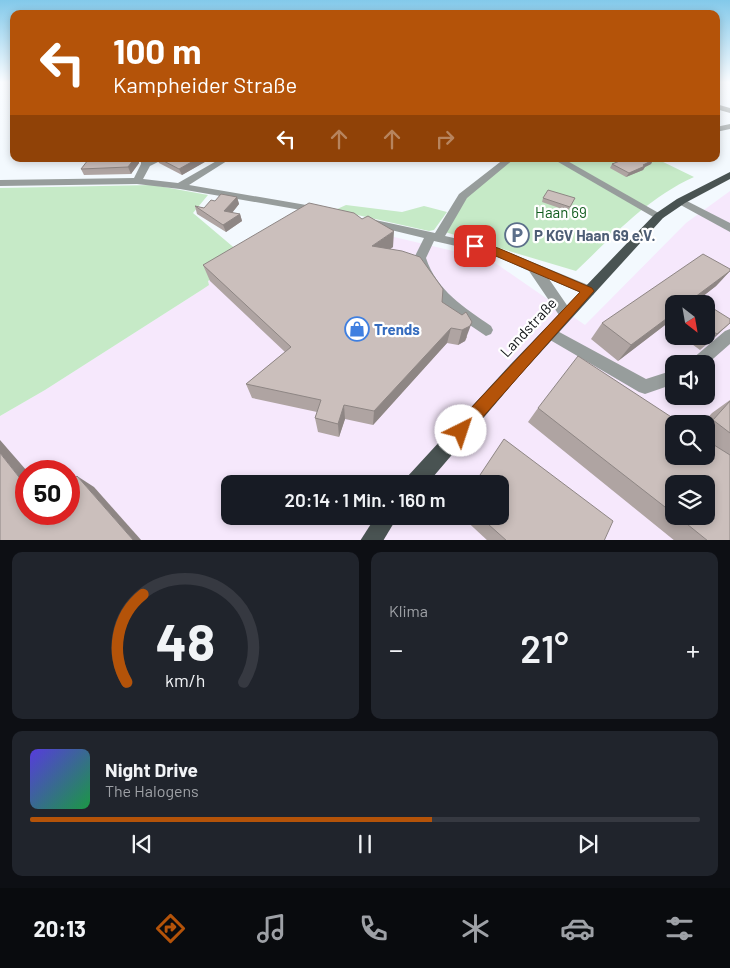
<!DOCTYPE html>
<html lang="de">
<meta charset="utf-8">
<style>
:root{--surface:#171b24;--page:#20242c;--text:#f1f3f6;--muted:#9ea1a6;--line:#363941;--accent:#b45309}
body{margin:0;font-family:Barlow,sans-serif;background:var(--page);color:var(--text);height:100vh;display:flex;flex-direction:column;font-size:19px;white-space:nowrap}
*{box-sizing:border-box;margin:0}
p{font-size:16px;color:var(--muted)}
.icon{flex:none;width:28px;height:28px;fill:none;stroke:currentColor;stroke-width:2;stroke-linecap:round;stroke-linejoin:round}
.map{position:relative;height:540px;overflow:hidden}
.drawer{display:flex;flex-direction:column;gap:12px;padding:12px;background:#0d0f14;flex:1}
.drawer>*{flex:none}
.banner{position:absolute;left:10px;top:10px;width:710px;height:152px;border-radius:10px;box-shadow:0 2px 8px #0003;background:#b45309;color:#fff;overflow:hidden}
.needle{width:32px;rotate:149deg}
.controls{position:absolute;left:665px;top:295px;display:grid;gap:10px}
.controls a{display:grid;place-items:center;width:50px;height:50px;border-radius:10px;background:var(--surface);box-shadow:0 2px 8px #0003;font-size:25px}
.speed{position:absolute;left:15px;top:460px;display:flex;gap:10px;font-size:25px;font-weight:700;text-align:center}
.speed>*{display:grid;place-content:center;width:65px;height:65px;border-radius:50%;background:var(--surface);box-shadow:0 2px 8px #0003;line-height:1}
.speed .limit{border:8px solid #d22;background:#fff;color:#111}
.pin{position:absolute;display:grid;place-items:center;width:42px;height:42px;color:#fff;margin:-21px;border-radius:10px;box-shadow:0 2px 8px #0006}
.me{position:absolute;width:55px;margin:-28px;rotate:41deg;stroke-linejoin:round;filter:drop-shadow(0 0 4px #0008)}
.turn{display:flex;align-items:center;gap:18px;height:105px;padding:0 20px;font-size:22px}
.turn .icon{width:65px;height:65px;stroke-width:2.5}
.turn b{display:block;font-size:35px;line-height:42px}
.lanes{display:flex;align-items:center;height:48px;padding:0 20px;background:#0003;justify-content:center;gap:25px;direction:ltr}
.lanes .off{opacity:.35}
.big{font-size:38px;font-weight:600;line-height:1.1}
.drawer .card{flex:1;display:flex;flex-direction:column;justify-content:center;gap:8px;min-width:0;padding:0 18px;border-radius:10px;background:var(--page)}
.drawer .dial{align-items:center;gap:0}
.dial svg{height:130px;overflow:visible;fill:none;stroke:var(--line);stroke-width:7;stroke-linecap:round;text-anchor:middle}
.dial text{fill:var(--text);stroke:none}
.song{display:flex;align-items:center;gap:15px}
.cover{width:60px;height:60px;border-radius:8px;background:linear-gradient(135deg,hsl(250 70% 55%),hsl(140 70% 35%))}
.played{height:5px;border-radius:2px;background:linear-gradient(90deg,var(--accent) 60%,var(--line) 60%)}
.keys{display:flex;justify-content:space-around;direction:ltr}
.heat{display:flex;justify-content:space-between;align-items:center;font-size:28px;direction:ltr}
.drawer .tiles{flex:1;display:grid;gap:12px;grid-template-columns:1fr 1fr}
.card:last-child{grid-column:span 2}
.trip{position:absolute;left:221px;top:475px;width:288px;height:50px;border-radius:10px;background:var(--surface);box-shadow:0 2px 8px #0003;font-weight:600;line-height:50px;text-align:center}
.menu{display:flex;height:80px;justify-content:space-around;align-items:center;background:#090b0e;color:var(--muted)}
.menu .icon{width:35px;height:35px}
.menu .active{color:var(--accent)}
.menu b{font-size:22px;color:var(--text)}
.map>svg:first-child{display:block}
.industrial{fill:#f6e8fc;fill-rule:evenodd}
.green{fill:#c6eac7}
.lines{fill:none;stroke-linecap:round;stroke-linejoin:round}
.minor{fill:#979d9c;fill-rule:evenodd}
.major{fill:#495352;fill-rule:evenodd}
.wall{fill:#afa4a2;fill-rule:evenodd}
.shaded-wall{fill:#8e8684}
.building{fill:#cbbfbc;stroke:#8e8684}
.route{fill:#b45309;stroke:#753606}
.labels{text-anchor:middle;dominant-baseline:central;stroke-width:4.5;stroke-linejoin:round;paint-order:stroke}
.park-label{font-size:15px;fill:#115c1e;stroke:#fff}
.service-label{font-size:15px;font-weight:bold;fill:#4e5e75;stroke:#fff;text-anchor:start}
.street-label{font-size:15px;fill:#131619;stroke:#fff}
.shop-label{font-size:15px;font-weight:bold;fill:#366cbe;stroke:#fff;text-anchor:start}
</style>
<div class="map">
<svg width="730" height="541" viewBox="0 0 730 541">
<rect width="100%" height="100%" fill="#f3f9fe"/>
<path class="industrial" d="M 730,191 L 730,540 L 0,540 L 0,416 L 45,390 L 200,291 L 208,281 L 310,217 L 491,260 L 585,325 L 686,223 ZM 674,304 L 706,304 L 706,336 L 674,336 ZM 674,364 L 706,364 L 706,396 L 674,396 ZM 674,424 L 706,424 L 706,456 L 674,456 ZM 26,471 L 69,471 L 69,514 L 26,514 ZM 230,484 L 500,484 L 500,516 L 230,516 ZM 674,484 L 706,484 L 706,516 L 674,516 Z"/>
<g class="green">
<path d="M 503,159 L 657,159 L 694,177 C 647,198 613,236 576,271 L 445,232 L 466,197 L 510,161 Z"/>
<path d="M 153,185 L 208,195 L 193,213 L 238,251 L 310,217 L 208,281 L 209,285 L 200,291 L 45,390 L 0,416 L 0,188 Z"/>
<path d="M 346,205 L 402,212 L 424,206 L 447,212 L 434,230 L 429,231 L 335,210 Z"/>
</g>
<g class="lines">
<g class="minor">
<path d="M 716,104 L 730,108 L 730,113 L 716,109 Z"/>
<path d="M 730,124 L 730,129 L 716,132 L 716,127 Z"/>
<path d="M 141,159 L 164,159 L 150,166 L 143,179 L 178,183 L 220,159 L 230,159 L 189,185 L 318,207 L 323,210 L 318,213 L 180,189 L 137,184 L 0,186 L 0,180 L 134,178 L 141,164 Z"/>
<path d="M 504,159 L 514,159 L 467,198 L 445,236 L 498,248 L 593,287 L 595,291 L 593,295 L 588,296 L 549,279 L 573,314 L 571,318 L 566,319 L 561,318 L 529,271 L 491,254 L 434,241 L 426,258 C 436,290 465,308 491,326 L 493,330 L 491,334 L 486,336 L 443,307 L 420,275 L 414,258 L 424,238 L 362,223 L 360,221 L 366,218 L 435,233 L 459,194 Z"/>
<path d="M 553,159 L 564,159 L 664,216 L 663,218 L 655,218 Z"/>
<path d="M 681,198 L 730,223 L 730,232 L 677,203 L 676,201 Z"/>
<path d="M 550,327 L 646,379 L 674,370 L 674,384 L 645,394 L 639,392 L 545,337 L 543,333 L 545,329 Z"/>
<path d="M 730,329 L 730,344 L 706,365 L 706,364 L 689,364 L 692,359 L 725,331 Z"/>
</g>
<g class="major">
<path d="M 730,172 L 730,179 L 685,203 L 663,218 L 520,375 L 427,484 L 405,484 L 407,477 L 510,365 L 655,214 L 677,199 Z"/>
<path d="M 376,516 L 398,516 L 383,541 L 360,541 Z"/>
</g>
</g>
<g class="wall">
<path d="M 91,159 L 139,159 L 139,163 L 131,174 L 84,175 L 81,169 Z"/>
<path d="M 157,159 L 210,159 L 182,175 L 159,163 Z"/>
<path d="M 653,160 L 651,164 L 645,167 L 643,170 L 626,177 L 610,168 L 612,164 Z"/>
<path d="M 237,197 L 239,204 L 232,213 L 240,214 L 242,221 L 226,232 L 197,214 L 195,206 L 204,208 L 215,201 Z"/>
<path d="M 543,198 L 575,198 L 568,211 L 542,202 Z"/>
<path d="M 393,247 L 390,249 L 442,302 L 467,337 L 465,341 L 458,345 L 447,343 L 373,425 L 345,419 L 339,437 L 318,432 L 315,418 L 317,412 L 252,398 L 246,384 L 285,352 L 210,281 L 203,265 Z"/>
<path d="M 730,271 L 716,286 L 699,299 L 674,304 L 674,331 L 665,325 L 618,361 L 591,339 L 602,323 Z"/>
<path d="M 706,304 L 730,323 L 700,350 L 681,336 L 706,336 Z"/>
<path d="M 730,400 L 730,541 L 675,541 L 528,422 L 538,408 L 706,456 L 706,424 L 702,424 L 712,413 ZM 674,484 L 706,516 L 674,516 Z"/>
<path d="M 461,516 L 500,516 L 604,541 L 488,541 Z"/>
</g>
<g class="shaded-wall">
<path d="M 134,159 L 139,159 L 139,163 L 131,174 L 128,167 Z"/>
<path d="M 197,159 L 210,159 L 182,175 L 179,169 Z"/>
<path d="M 653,160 L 651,164 L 645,167 L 643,170 L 626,177 L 629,173 L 643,165 Z"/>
<path d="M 237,197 L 239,204 L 227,219 L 224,211 Z"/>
<path d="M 240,214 L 242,221 L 226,232 L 223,225 Z"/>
<path d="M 394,231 L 393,247 L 371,262 L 372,246 Z"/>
<path d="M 730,271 L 716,286 L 693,304 L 695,297 Z"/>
<path d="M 674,313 L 674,315 L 665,325 L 618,361 L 631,345 Z"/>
<path d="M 472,322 L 465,341 L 458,345 L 462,330 Z"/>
<path d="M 730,323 L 715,337 L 700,350 L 717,334 Z"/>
<path d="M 451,328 L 447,343 L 373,425 L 374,411 Z"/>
<path d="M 344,405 L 345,419 L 339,437 L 338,424 Z"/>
<path d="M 0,440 L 27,471 L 26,486 L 0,453 Z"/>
<path d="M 77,476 L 94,487 L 142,541 L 134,541 Z"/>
</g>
<g class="building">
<path d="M 91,159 L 134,159 L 128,167 L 81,169 L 88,160 Z"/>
<path d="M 160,159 L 197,159 L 179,169 Z"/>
<path d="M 625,159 L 650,159 L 653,160 L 643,165 L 645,166 L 629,173 L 612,164 Z"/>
<path d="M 548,190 L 575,198 L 570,207 L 543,198 Z"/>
<path d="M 221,194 L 237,197 L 224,211 L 240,214 L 223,225 L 195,206 L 204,208 L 211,200 L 215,201 Z"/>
<path d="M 309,203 L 354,213 L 362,219 L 368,216 L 394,231 L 372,246 L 402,251 L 420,257 L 443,289 L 442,302 L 462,315 L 466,312 L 472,322 L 470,326 L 462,330 L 451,328 L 374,411 L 344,405 L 338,424 L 315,418 L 321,400 L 246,384 L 291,347 L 203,265 Z"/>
<path d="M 703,254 L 730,269 L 730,271 L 695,297 L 705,304 L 674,304 L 674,313 L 631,345 L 602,323 Z"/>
<path d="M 706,304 L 730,319 L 730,323 L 717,334 L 706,327 Z"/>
<path d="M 578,356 L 682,424 L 674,424 L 674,456 L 706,456 L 706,440 L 730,455 L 730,541 L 708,541 L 677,516 L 706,516 L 706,484 L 674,484 L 674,514 L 538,408 Z"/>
<path d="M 730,401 L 730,433 L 713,420 Z"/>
<path d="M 504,439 L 613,521 L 604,541 L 507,541 L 479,516 L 500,516 L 500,484 L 474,484 Z"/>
<path d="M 0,453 L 26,486 L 26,514 L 69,514 L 69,483 L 77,476 L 134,541 L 0,541 Z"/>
</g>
<linearGradient id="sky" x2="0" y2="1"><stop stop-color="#83c9ea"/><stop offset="0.52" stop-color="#fafcff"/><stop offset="1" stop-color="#fafcff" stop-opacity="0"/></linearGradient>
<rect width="730" height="158" fill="url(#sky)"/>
<path class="route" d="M 475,242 L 498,248 L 592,288 L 594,291 L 466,436 L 461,438 L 455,436 L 453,431 L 455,425 L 580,292 L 491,254 L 472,249 L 470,246 Z"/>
<defs>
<g id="parking-ring" transform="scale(1.25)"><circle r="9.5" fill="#fff" stroke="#5c6f8a" stroke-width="1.5"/><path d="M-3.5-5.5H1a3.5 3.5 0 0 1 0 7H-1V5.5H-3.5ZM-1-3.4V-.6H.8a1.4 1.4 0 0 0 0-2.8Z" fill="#5c6f8a"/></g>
<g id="shop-ring" transform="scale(1.25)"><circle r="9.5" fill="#fff" stroke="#3f7fe0" stroke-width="1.5"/><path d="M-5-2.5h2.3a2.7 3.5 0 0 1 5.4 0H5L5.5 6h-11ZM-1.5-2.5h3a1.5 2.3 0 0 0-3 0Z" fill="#3f7fe0"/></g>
</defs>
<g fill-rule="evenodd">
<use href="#parking-ring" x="517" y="235"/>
<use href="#shop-ring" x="357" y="329"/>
</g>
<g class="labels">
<g class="park-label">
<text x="561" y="212">Haan 69</text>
</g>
<g class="service-label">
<text x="534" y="235">P KGV Haan 69 e.V.</text>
</g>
<g class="street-label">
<text transform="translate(528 327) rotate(-47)">Landstraße</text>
</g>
<g class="shop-label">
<text x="374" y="329">Trends</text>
</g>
</g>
</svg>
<div class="controls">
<a><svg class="needle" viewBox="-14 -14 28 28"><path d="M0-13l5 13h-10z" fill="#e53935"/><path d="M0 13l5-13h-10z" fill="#9ea1a6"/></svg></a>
<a><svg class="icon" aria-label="sound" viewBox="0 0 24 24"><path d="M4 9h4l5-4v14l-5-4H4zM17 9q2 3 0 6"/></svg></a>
<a><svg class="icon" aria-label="search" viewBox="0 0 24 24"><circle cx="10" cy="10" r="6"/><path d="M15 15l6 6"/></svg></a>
<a><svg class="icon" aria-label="layers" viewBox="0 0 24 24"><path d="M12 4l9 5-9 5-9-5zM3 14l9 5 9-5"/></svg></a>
</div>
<div class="speed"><div class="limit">50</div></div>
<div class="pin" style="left:475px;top:246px;background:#d93025"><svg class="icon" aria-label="arrive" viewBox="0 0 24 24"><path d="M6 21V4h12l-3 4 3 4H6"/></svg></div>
<svg class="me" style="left:461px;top:431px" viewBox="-20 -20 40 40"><circle r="19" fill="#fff"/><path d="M0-13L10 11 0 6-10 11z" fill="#b45309"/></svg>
<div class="trip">20:14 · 1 Min. · 160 m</div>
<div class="banner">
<div class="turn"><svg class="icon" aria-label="left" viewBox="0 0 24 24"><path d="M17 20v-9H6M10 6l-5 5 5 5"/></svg><div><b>100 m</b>Kampheider Straße</div></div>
<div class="lanes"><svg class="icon" aria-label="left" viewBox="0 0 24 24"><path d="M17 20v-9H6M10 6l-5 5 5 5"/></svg><svg class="icon off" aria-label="ahead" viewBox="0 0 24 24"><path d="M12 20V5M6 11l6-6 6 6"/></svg><svg class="icon off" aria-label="ahead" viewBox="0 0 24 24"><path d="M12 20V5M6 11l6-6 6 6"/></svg><svg class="icon off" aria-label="right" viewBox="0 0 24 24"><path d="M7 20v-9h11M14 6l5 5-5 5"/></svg></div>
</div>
</div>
<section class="drawer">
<div class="tiles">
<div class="card dial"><svg viewBox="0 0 100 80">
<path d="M14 69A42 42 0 1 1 86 69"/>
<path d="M14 69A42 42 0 0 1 24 15" stroke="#b45309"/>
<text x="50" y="56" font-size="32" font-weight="700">48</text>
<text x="50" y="72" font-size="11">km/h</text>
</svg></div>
<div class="card"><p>Klima</p>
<div class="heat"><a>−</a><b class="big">21°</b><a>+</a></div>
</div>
<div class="card">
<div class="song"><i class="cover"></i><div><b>Night Drive</b><p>The Halogens</p></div></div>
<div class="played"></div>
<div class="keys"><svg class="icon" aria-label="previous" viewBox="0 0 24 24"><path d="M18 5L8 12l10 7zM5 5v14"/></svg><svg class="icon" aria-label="pause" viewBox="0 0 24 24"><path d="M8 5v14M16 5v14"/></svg><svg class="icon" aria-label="next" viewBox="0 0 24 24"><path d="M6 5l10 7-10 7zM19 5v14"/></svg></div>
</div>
</div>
</section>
<nav class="menu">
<b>20:13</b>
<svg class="icon active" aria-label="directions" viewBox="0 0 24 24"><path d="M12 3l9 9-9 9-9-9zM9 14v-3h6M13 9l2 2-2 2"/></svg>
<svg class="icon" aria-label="music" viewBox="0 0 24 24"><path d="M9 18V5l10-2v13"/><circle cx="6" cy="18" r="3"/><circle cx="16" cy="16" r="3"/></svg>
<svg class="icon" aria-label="phone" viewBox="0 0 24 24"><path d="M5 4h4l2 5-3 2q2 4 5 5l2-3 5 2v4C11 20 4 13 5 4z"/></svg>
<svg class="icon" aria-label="climate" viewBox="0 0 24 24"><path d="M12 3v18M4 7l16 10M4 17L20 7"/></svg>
<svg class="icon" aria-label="car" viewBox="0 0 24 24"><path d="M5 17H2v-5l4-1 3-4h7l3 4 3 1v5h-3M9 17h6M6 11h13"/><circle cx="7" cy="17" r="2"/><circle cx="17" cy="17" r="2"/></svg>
<svg class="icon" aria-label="filters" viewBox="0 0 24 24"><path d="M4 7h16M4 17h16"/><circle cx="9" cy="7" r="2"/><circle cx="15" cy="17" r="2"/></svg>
</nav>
